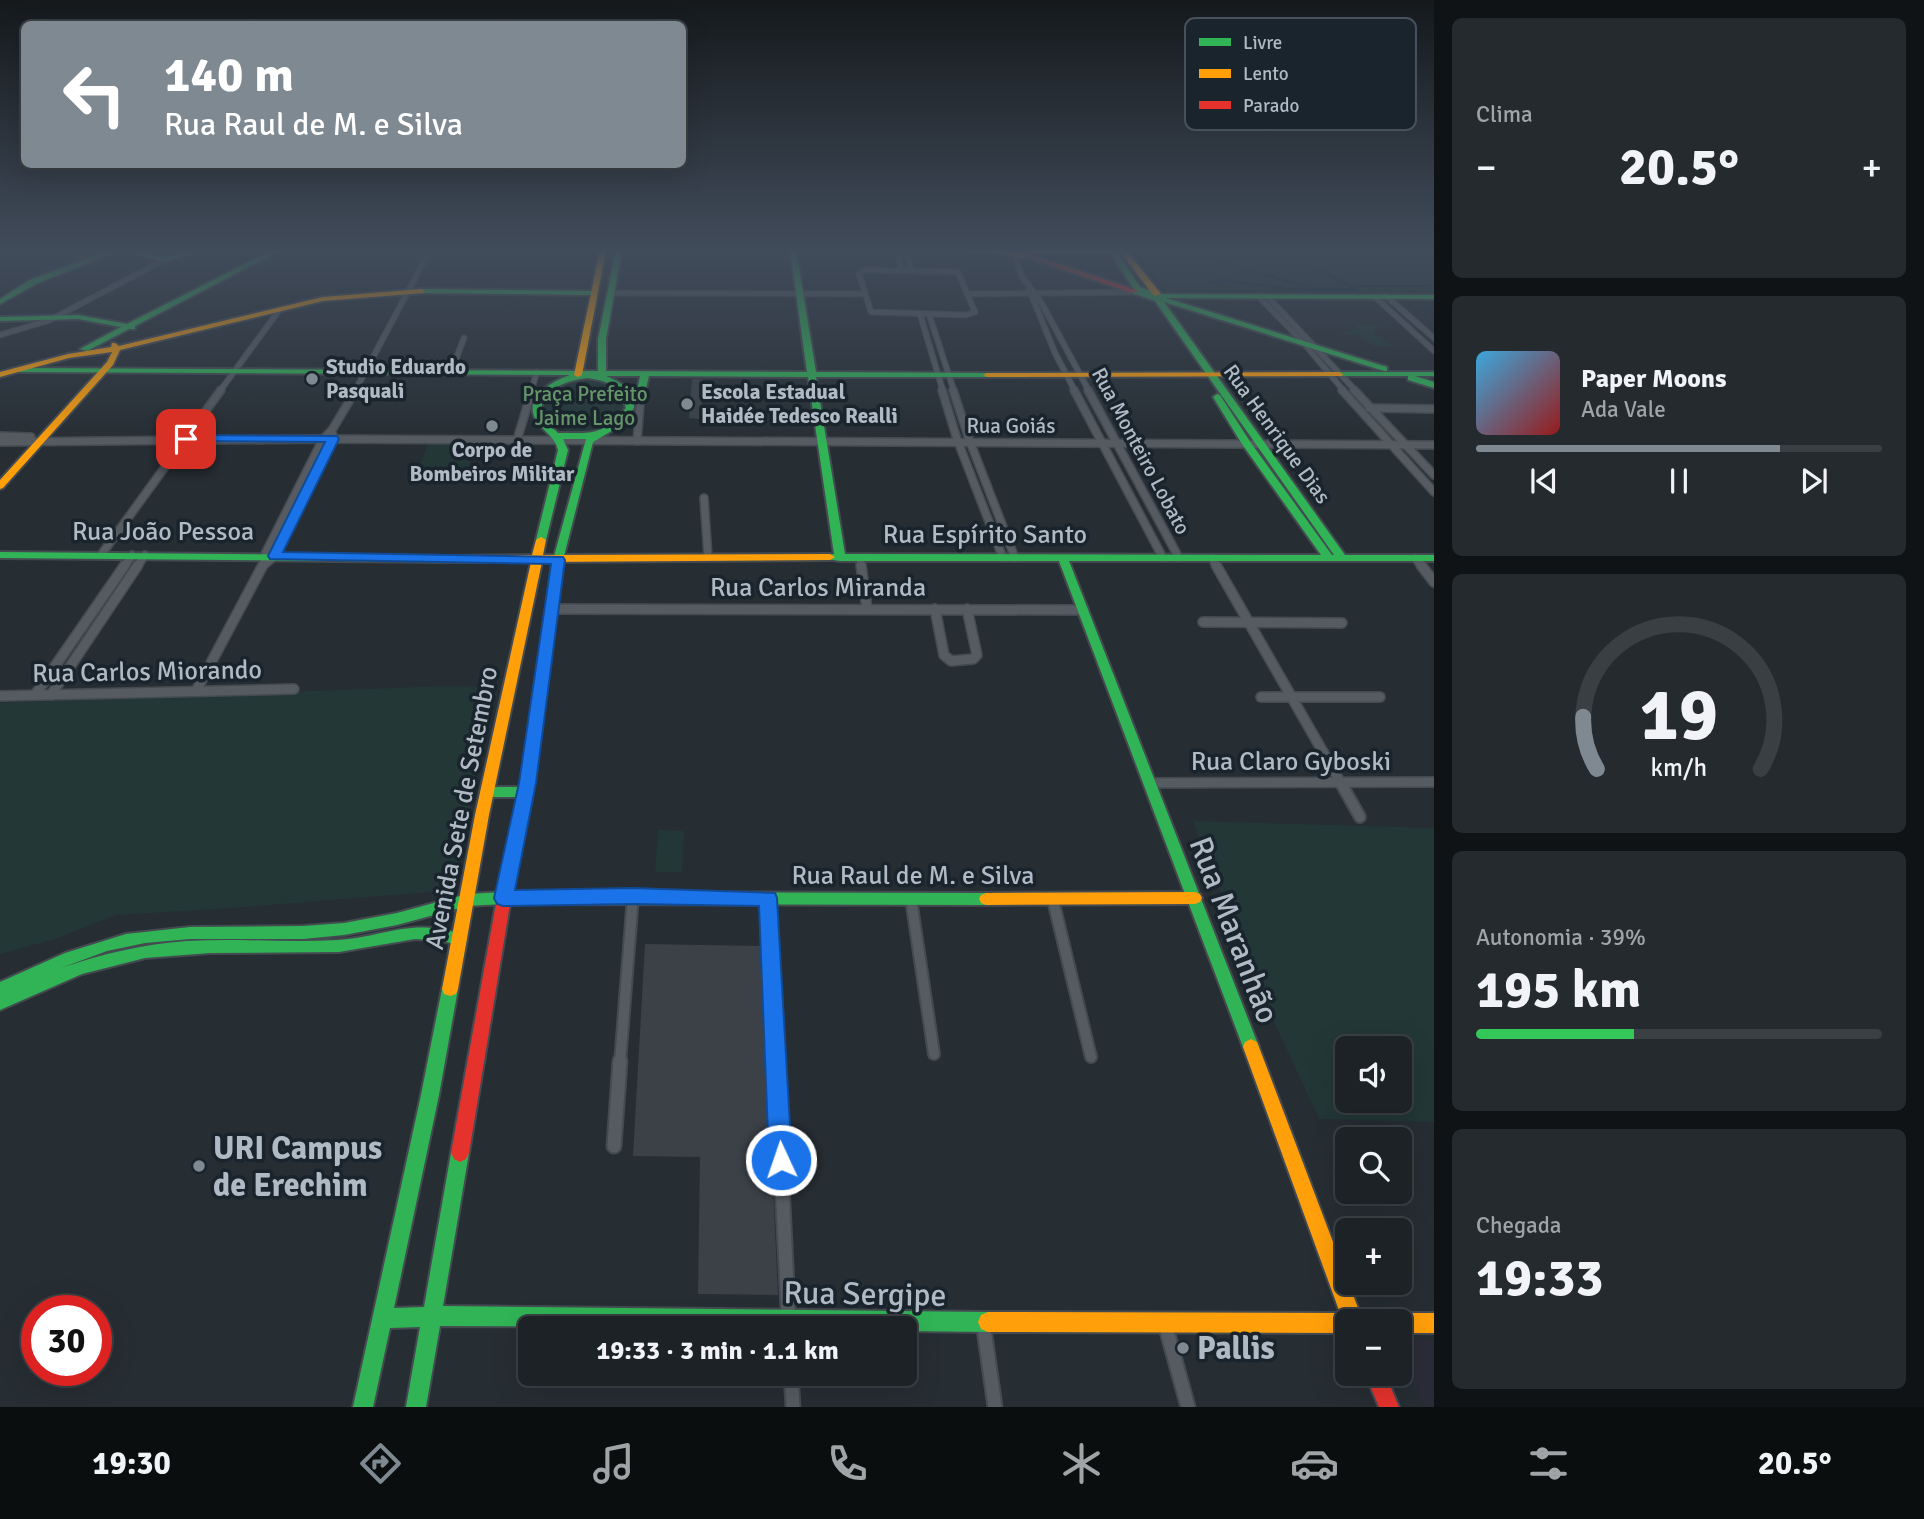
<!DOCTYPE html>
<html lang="pt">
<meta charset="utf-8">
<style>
:root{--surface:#1c2226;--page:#252a2e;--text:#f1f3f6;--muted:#a0a4a7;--line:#3a3f43;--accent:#7f8992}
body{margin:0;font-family:Signika,sans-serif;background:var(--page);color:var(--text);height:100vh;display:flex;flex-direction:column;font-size:26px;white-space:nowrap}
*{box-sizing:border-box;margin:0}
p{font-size:23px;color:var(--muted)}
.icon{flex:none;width:38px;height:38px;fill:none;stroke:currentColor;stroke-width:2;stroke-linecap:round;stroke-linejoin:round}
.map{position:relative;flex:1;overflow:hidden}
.panel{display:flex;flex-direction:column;gap:18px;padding:18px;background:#0f1315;width:490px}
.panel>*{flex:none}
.banner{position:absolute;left:21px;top:21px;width:665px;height:147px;border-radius:10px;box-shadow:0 7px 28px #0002,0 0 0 2px var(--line);background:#7f8992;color:#fff;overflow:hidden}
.tools{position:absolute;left:1335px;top:1036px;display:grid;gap:14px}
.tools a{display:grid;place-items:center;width:77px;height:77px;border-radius:10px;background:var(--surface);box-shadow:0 7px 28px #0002,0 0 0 2px var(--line);font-size:35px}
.speed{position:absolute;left:21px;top:1295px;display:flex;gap:14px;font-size:35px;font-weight:700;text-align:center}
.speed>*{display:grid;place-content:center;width:91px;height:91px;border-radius:50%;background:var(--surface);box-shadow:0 7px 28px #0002,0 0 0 2px var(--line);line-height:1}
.speed .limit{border:10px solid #d22;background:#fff;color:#111}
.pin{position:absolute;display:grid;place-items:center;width:60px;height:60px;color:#fff;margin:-30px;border-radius:14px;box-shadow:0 4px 10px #0006}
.me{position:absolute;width:77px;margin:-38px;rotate:357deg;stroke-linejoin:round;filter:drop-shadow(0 0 5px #0008)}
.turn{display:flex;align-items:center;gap:24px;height:147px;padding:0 28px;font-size:32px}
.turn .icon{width:91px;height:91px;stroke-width:2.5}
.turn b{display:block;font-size:49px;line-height:60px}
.big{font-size:52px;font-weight:700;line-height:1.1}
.panel .widget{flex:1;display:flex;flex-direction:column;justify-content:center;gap:10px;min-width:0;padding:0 24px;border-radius:10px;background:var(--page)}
.panel .dial{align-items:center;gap:0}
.dial svg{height:182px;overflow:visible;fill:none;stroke:var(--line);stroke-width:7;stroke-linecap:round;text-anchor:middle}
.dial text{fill:var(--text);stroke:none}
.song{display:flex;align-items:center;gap:21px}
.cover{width:84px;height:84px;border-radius:10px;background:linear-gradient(135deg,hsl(200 70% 55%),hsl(0 70% 35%))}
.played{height:7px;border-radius:4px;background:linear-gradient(90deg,var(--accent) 75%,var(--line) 75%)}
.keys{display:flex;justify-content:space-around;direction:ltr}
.heat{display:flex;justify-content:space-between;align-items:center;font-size:38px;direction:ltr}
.charge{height:10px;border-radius:5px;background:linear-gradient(90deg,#34c759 39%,var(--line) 0)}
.trip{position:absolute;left:518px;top:1316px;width:399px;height:70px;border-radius:10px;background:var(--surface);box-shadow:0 7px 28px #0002,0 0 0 2px var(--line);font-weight:700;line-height:70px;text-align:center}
.menu{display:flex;height:112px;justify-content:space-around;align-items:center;background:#0b0e0f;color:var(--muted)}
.menu .icon{width:49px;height:49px}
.menu .selected{color:var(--accent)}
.menu b{font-size:32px;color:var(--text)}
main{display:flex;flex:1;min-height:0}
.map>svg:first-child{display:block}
.medical{fill:#2b2c38}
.green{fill:#233737;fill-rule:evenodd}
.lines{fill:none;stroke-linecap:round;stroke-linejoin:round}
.stream{stroke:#172735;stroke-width:2}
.building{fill:#3b4147}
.street-far4-casing{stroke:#434a50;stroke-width:7}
.street-far3-casing{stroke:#434a50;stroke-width:10}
.street-far2-casing{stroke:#434a50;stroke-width:12}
.street-far1-casing{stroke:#434a50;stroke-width:14}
.street-casing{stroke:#434a50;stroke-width:17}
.fast-casing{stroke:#434a50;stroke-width:4}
.slow-casing{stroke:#434a50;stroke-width:4}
.jam-casing{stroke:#434a50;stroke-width:4}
.street-far4{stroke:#565b61;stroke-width:5}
.street-far3{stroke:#565b61;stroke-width:7}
.street-far2{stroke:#565b61;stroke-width:9}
.street-far1{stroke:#565b61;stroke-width:10}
.street{stroke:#565b61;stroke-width:13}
.fast{fill:#30b455;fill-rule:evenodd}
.slow{fill:#ff9f0a;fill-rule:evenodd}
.jam{fill:#e5322d;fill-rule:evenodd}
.route{fill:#1a73e8;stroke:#114b97;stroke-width:2}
.poi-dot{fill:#7f8992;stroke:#1a242d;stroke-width:2.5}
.labels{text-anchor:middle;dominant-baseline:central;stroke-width:7;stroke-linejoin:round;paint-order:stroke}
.far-poi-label{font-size:21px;font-weight:bold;fill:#afbac5;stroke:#1a242d;text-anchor:start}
.far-park-label{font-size:21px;fill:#66956a;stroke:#1a242d}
.far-street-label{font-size:21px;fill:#afbac5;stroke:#1a242d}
.street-label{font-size:26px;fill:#afbac5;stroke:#1a242d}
.near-street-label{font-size:32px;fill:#afbac5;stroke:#1a242d}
.near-poi-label{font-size:32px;font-weight:bold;fill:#afbac5;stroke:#1a242d;text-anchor:start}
.key{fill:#1a242d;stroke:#47515b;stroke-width:2}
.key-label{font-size:19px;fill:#afbac5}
</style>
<main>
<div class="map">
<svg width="1434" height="1407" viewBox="0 0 1434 1407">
<rect width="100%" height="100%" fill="#262d33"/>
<path class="medical" d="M 1434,1340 L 1434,1407 L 1424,1407 L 1400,1350 L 1400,1341 Z"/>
<g class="green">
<path d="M 1136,250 L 1434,250 L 1434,292 L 1366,292 L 1362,289 L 1362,292 L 1167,291 Z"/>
<path d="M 1358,325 L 1379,325 L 1372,332 C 1377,339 1386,339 1392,346 L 1376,347 L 1358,334 L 1335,334 L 1350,331 Z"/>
<path d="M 582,379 C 603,378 612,383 626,398 C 625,437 569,442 546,419 C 537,393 561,384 582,379 Z"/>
<path d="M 476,442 L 466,477 L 416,478 L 428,443 Z"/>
<path d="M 448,686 L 494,687 L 496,695 L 478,765 L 455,890 L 232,908 L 116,915 L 55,939 L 0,954 L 0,703 Z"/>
<path d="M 1193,821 L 1434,828 L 1434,1122 L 1319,1119 L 1255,981 ZM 1348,1048 L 1400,1048 L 1400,1101 L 1348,1101 Z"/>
<path d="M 658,830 L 684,831 L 682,872 L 655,872 Z"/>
</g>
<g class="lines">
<g class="stream">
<path d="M 1203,258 L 1308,287"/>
<path d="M 1316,268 L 1354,288"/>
<path d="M 1210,283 L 1222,280 L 1288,289 L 1356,289"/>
<path d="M 1353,286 L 1430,286"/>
</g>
</g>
<g class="building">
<path d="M 692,379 L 703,379 L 701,419 L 689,418 Z"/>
<path d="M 645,944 L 762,946 L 778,1295 L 698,1294 L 700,1157 L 633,1156 Z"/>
</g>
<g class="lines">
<g class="street-far4-casing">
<g id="street-far4">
<path d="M 68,250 L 89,261"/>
<path d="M 896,250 L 902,270"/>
<path d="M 906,250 L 911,270"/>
<path d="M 1015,255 L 1021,275 L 1041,302 L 1089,391"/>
<path d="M 864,270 L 958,272 L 975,312 L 966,315 L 871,312 L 859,274 Z"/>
<path d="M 1029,289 L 1055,353 L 1075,391"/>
<path d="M 610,293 L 863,294"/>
<path d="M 968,294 L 1135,292"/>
<path d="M 1258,296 L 1302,341 L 1344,391"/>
<path d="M 1386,296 L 1434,338"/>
<path d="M 1268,297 L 1356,391"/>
<path d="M 1375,297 L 1434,351"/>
<path d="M 920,314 L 943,391"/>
<path d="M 929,314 L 954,391"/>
<path d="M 0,335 L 50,320 L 164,260"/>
<path d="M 451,372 L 464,338"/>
<path d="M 220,391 L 280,309"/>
<path d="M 355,391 L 430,250"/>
<path d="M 531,391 L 537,372"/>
</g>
</g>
<g class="street-far3-casing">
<g id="street-far3">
<path d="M 942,390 L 957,439 L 1003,558"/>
<path d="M 953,390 L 969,439 L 1015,558"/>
<path d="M 1074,390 L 1163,558"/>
<path d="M 1088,390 L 1179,558"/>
<path d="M 1342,390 L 1434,492"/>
<path d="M 1354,390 L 1434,475"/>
<path d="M 1369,408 L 1434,409"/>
<path d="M 0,436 L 31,437"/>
<path d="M 517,440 L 532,390"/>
<path d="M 637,441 L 641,392"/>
<path d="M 0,442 L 323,439 L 1434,445"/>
<path d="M 704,498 L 708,557"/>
<path d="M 101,555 L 221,390"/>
<path d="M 860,558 L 861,567"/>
<path d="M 1212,558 L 1217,567"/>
<path d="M 1415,558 L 1422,567"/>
<path d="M 263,565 L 264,556 L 323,439 L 332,430 L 356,390"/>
<path d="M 124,567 L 132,555"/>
<path d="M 137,567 L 145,555"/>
<path d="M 262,567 L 275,556 L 333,435"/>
</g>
</g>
<g class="street-far2-casing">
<g id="street-far2">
<path d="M 861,565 L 867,609"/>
<path d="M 1216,565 L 1343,787"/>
<path d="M 1421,565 L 1434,582"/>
<path d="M 552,609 L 1084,610"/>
<path d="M 935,609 L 944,655 L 951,661 L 973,659 L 977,655 L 967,609"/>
<path d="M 1203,622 L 1342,623"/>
<path d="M 196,691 L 263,565"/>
<path d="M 35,695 L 125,565"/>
<path d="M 51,695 L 138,565"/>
<path d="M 0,696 L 294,689"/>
<path d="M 1261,697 L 1380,697"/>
<path d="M 1149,783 L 1434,782"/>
</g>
</g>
<g class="street-far1-casing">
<g id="street-far1">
<path d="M 1342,785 L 1360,817"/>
<path d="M 768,898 L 776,1063"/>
<path d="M 911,899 L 934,1054"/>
<path d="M 1053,900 L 1091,1057"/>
<path d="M 620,1063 L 633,896"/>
</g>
</g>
<g class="street-casing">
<g id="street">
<path d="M 776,1061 L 789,1328"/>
<path d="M 614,1146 L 620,1061"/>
<path d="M 983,1322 L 995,1407"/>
<path d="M 1165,1324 L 1188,1407"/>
<path d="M 791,1374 L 793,1407"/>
</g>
</g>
<g class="fast-casing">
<g id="fast">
<path d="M 110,250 L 120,250 L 36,284 L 0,304 L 0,299 L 30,280 Z"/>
<path d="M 126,250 C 139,250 156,258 166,257 C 179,256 188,250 201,250 L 164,262 Z"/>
<path d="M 272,250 L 281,250 L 135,326 L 135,329 L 129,329 L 87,351 L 80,349 L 121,327 L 78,319 L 0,321 L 0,317 L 78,315 L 127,324 Z"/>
<path d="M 616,250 L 622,250 L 606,339 L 606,371 L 807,372 L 790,250 L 796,250 L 816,372 L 990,373 L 991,375 L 987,377 L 816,377 L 845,554 L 1321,555 L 1242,444 L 1213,397 L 1217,394 L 1220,395 L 1251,443 L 1332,555 L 1334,555 L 1155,301 L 1132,293 L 1131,291 L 1134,289 L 1108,250 L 1115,250 L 1140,287 L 1162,294 L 1434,295 L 1434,299 L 1166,298 L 1387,367 L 1387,371 L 1384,371 L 1164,302 L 1345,555 L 1434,555 L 1434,561 L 1069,561 L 1259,1047 L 1257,1052 L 1251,1055 L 1245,1052 L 1243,1047 L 1059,561 L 840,561 L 826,559 L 825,557 L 826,555 L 834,554 L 808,377 L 649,376 L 645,392 L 634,405 L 634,408 L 620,426 L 593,442 L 563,560 L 533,792 L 530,801 L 520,801 L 518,797 L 487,797 L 482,795 L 480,792 L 482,789 L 487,787 L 520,787 L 553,560 L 586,439 L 563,439 L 568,450 L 546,540 L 541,543 L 537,542 L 536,540 L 558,450 C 555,436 542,431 535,418 C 524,396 553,381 570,375 L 19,372 L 15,370 L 19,368 L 598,371 L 598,339 ZM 606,376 L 640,376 L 637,391 L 632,397 C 627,385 617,381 606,376 ZM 587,378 C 609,381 620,385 626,408 C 602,436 593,433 558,433 C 553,428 546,423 544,417 C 533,391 568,380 587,378 Z"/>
<path d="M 418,289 L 594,291 L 598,293 L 594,295 L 421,293 L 417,291 Z"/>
<path d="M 1336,372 L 1434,372 L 1434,376 L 1415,376 L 1434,382 L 1434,388 L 1408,380 L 1408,376 L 1339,376 L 1335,374 Z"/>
<path d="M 0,552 L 446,556 L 451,559 L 446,562 L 0,558 Z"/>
<path d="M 504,892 L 986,893 L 991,895 L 993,899 L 991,903 L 986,905 L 504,904 L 467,906 L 397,925 L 344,935 L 303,939 L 190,939 L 145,943 L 107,951 L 61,968 C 102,954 143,944 187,941 C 237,938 287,943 338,940 C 388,936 412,917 464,935 L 467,940 L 464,945 L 459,946 L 444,941 L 415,939 L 339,952 L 210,953 L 145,958 L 82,974 L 0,1010 L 0,982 L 65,953 L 126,934 L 190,927 L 303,926 L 344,923 L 397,913 L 467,894 Z"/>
<path d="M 450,982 L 456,984 L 458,989 L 439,1095 L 394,1308 L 424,1307 L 451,1153 L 454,1147 L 460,1144 L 466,1147 L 469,1153 L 443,1306 L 988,1312 L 995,1315 L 998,1322 L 995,1329 L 988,1332 L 905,1331 L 905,1328 L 440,1326 L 426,1407 L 406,1407 L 420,1327 L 390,1328 L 373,1407 L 353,1407 L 421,1095 L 442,989 L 444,984 Z"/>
</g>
</g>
<g class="slow-casing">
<g id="slow">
<path d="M 600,250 L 606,250 L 582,375 L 578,377 L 574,375 Z"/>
<path d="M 914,250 L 1003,250 L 1020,254 L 1022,253 L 1018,250 L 1126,250 L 1161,294 L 1154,296 L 1121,253 L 1030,254 L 1020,258 L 991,252 Z"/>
<path d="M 421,289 L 425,291 L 424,293 L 323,301 L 120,350 L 113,365 L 3,488 L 0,489 L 0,480 L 107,362 L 112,352 L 69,358 L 0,377 L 0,372 L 68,354 L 111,347 L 112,343 L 115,343 L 119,346 L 323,297 Z"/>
<path d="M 1339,372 L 1343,374 L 1342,376 L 987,377 L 983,375 L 987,373 Z"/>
<path d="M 541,537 L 546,540 L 543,555 L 830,554 L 835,557 L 830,560 L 542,562 L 489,815 L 458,989 L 456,994 L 450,996 L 444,994 L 442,989 L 475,815 L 531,562 L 446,562 L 441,559 L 446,556 L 532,555 L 536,540 Z"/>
<path d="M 1195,892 L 1200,894 L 1202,898 L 1200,902 L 1195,904 L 986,905 L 981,903 L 979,899 L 981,895 L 986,893 Z"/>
<path d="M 1251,1039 L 1257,1042 L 1259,1047 L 1363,1321 L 1348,1321 L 1348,1333 L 988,1332 L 981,1329 L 978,1322 L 981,1315 L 988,1312 L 1340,1313 L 1243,1047 L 1245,1042 Z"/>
<path d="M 1400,1313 L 1434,1313 L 1434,1333 L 1400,1333 L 1400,1321 L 1391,1321 L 1393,1316 Z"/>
</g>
</g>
<g class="jam-casing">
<g id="jam">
<path d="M 1024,254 L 1028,254 L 1139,291 L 1132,293 L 1024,256 Z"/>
<path d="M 525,792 L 530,793 L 532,797 L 511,898 L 469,1153 L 466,1159 L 460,1162 L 454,1159 L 451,1153 L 497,898 L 518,797 L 520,793 Z"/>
<path d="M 1365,1374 L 1385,1374 L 1399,1407 L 1379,1407 Z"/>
</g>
</g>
<use href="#street-far4" class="street-far4"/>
<use href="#street-far3" class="street-far3"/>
<use href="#street-far2" class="street-far2"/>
<use href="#street-far1" class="street-far1"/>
<use href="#street" class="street"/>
<use href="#fast" class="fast"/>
<use href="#slow" class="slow"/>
<use href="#jam" class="jam"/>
</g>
<linearGradient id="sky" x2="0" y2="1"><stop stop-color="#15191c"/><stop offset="0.56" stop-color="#414c5b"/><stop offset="1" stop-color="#414c5b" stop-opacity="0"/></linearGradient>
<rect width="1434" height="447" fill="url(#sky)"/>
<path class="route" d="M 186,435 L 337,436 L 339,439 L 283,552 L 563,557 L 565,560 L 536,783 L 515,890 L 633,888 L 775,893 L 777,898 L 792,1160 L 789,1168 L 781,1171 L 773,1168 L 769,1160 L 759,906 L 633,904 L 503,906 L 497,904 L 494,898 L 519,783 L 551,564 L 270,559 L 268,556 L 325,442 L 182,441 L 182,436 Z"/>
<g class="poi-dot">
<circle cx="312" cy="379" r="7"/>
<circle cx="687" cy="404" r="7"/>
<circle cx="492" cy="426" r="7"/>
<circle cx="199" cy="1166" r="7"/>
<circle cx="1183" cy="1348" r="7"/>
</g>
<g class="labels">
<g class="far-poi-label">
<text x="326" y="367">Studio Eduardo<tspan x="326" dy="24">Pasquali</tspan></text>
<text x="701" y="392">Escola Estadual<tspan x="701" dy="24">Haidée Tedesco Realli</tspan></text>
<text x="492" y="450" text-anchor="middle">Corpo de<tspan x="492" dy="24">Bombeiros Militar</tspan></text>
</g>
<g class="far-park-label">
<text x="585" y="394">Praça Prefeito<tspan x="585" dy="24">Jaime Lago</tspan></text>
</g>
<g class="far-street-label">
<text x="1011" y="426">Rua Goiás</text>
<text transform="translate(1277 434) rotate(54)">Rua Henrique Dias</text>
<text transform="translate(1141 451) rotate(62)">Rua Monteiro Lobato</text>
</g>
<g class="street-label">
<text x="163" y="532">Rua João Pessoa</text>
<text x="985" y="535">Rua Espírito Santo</text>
<text x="818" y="588">Rua Carlos Miranda</text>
<text transform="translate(147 672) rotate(-1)">Rua Carlos Miorando</text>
<text x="1291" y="762">Rua Claro Gyboski</text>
<text transform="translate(462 808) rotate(-79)">Avenida Sete de Setembro</text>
<text x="913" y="876">Rua Raul de M. e Silva</text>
</g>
<g class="near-street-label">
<text transform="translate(1234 930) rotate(69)">Rua Maranhão</text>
<text transform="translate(865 1294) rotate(1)">Rua Sergipe</text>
</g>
<g class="near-poi-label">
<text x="213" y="1148">URI Campus<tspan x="213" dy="37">de Erechim</tspan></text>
<text x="1197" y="1348">Pallis</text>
</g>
</g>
<rect x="1185" y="18" width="231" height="112" rx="10" class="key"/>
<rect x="1199" y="38" width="32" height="8" fill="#30b455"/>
<rect x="1199" y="69" width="32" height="9" fill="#ff9f0a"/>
<rect x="1199" y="101" width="32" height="8" fill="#e5322d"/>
<g class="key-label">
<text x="1243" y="49">Livre</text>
<text x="1243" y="80">Lento</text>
<text x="1243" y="112">Parado</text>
</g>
</svg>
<div class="tools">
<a><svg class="icon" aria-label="sound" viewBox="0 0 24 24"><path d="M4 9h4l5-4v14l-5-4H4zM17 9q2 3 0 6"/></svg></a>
<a><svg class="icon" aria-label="search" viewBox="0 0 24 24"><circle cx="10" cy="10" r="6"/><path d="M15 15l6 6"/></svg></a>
<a>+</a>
<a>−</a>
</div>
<div class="speed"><div class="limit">30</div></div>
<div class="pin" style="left:186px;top:439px;background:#d93025"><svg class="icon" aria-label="arrive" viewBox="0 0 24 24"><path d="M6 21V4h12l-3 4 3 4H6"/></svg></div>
<svg class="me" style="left:781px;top:1160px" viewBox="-20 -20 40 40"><circle r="17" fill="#1a73e8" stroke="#fff" stroke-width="3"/><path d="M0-11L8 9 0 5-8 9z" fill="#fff"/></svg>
<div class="trip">19:33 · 3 min · 1.1 km</div>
<div class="banner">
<div class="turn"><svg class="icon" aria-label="left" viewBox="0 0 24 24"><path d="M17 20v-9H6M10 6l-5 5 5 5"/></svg><div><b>140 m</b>Rua Raul de M. e Silva</div></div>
</div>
</div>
<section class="panel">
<div class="widget"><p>Clima</p>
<div class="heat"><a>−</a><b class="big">20.5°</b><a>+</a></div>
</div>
<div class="widget">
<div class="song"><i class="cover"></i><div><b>Paper Moons</b><p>Ada Vale</p></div></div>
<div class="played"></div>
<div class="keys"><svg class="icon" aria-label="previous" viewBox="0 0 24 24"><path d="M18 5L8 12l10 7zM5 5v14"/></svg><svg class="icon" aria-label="pause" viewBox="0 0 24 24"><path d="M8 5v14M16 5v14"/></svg><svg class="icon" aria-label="next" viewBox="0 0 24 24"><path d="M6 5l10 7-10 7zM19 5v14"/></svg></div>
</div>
<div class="widget dial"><svg viewBox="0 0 100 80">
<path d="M14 69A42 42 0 1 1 86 69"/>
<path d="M14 69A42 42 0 0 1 8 46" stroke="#7f8992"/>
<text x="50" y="56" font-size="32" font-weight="700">19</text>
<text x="50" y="72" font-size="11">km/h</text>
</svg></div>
<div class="widget"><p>Autonomia · 39%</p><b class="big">195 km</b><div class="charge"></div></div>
<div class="widget"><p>Chegada</p><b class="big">19:33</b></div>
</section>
</main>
<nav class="menu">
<b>19:30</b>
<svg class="icon selected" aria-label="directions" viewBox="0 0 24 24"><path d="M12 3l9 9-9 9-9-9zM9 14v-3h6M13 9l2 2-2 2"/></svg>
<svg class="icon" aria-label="music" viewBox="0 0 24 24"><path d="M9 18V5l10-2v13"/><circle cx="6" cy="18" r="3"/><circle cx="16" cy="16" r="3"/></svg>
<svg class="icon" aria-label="phone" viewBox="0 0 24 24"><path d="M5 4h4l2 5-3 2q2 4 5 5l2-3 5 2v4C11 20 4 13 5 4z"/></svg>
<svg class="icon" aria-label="climate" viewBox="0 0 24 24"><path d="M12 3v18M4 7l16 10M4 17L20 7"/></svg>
<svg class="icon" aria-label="car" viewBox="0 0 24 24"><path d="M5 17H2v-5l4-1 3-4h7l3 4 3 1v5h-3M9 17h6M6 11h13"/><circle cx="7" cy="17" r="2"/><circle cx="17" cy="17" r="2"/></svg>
<svg class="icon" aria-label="filters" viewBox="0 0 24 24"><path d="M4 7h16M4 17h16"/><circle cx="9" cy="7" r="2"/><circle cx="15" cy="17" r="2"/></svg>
<b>20.5°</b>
</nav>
